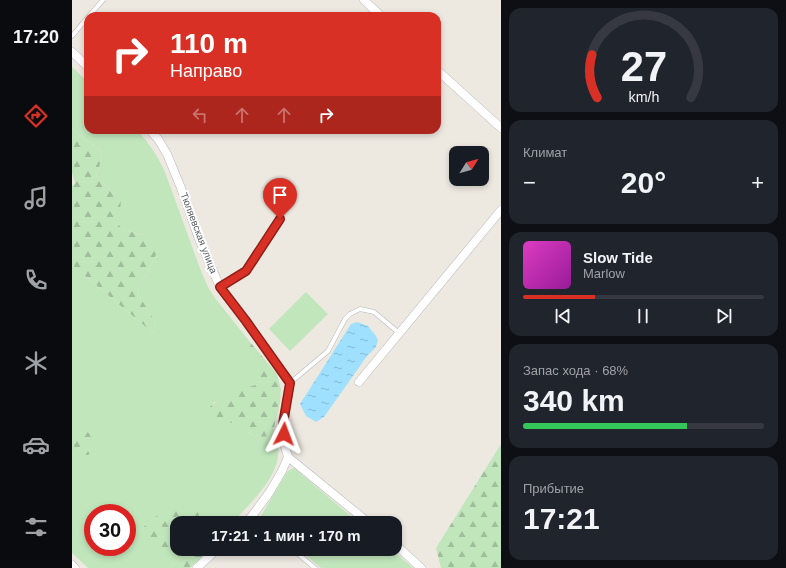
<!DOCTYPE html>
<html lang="ru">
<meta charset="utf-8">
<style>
:root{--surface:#171b24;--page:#20242c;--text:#f1f3f6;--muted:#9ea1a6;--line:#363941;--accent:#d93025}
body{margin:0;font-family:Helvetica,sans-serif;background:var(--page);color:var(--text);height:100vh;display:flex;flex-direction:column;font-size:15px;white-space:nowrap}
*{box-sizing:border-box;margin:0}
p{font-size:13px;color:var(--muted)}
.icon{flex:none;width:22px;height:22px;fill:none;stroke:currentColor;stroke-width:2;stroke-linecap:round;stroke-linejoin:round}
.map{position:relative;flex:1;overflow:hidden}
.sheet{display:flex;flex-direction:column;gap:8px;padding:8px;background:#0d0f14;width:285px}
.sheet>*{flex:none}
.guide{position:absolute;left:12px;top:12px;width:357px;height:122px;border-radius:12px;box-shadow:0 2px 6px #0003;background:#d93025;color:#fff;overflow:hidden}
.needle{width:26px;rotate:53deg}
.controls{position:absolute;left:377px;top:146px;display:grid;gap:8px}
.controls a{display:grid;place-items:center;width:40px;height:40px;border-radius:8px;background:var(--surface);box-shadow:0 2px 6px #0003;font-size:20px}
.speed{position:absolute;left:12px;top:504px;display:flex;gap:8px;font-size:20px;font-weight:700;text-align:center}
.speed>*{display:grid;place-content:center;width:52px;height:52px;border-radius:50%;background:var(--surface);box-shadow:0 2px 6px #0003;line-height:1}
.speed .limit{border:6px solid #d22;background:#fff;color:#111}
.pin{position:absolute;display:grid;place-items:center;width:34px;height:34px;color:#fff;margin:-41px -17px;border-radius:50% 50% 50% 0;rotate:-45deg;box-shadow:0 0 4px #0007}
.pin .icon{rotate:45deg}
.me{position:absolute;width:44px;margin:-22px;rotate:3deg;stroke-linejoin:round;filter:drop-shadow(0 0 3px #0008)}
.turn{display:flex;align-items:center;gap:14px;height:84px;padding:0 20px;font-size:18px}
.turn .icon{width:52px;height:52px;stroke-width:2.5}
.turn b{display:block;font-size:28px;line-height:34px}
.lanes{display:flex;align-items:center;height:38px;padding:0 20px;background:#0003;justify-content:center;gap:20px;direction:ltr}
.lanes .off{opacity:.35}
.big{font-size:30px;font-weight:700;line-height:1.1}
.sheet .tile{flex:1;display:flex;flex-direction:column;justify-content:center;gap:6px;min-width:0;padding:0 14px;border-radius:12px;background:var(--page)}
.sheet .dial{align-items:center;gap:0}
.dial svg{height:104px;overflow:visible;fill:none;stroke:var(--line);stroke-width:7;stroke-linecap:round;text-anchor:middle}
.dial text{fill:var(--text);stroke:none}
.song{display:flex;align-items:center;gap:12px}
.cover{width:48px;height:48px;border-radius:6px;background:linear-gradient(135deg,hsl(310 70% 55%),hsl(300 70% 35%))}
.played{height:4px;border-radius:2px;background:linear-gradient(90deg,var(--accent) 30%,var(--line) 30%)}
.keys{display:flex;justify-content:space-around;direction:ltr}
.heat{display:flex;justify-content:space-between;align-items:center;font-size:22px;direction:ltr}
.charge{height:6px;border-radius:3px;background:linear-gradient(90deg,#34c759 68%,var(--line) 0)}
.trip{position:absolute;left:98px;top:516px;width:232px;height:40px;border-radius:12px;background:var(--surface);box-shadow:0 2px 6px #0003;font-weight:700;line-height:40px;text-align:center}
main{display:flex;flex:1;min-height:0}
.menu{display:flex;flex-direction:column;width:72px;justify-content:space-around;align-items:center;background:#090b0e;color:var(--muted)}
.menu .icon{width:28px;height:28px}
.menu .active{color:var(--accent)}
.menu b{font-size:18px;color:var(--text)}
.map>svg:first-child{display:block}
.green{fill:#c1e6bc;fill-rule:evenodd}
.forest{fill:url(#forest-firs)}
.water{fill:url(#water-ripples)}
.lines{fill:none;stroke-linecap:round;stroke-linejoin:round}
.lane-casing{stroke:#b4b8bc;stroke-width:5}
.street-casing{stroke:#b4b8bc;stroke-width:9}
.lane{stroke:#fff;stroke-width:4}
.street{stroke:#fff;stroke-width:8}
.route-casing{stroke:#8d1f18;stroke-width:10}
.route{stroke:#d93025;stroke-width:7}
.labels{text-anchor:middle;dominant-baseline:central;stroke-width:4;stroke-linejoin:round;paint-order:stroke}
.street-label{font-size:10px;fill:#595e62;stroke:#fff}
</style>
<main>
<nav class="menu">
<b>17:20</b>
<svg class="icon active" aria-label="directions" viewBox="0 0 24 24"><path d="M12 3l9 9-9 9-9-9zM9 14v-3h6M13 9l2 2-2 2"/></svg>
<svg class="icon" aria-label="music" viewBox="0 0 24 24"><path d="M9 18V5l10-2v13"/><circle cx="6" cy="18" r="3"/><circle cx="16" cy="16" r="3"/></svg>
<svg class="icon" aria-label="phone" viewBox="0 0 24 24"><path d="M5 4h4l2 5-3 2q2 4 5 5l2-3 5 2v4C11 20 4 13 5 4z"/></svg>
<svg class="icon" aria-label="climate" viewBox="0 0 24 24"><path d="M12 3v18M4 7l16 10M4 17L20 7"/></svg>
<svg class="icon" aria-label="car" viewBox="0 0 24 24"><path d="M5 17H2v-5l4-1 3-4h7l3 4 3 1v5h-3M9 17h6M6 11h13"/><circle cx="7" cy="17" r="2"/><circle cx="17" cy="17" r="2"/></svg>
<svg class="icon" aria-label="filters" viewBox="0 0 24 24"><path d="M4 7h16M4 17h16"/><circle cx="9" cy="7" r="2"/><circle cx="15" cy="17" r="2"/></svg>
</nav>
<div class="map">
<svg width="429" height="568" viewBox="0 0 429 568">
<defs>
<pattern id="forest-firs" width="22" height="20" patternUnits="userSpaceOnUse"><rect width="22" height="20" fill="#c1e6bc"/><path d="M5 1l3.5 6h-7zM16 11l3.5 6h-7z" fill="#a0be9c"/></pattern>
<pattern id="water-ripples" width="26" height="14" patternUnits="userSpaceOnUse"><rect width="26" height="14" fill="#9fe0ff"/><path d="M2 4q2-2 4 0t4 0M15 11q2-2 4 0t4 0" fill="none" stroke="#85b9d2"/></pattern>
</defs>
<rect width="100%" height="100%" fill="#ede9e1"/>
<g class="green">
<path d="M 0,67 L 16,82 L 16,130 L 65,130 C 78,144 85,155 93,172 L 129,271 L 136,287 L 143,298 L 178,342 L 178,353 L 186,369 L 186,384 L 156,396 L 141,403 L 148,421 C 153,421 163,422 167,424 C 173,427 175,434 183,436 C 189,438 196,434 202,436 C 206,438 206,443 206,447 C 210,475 178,503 160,523 L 122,523 L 124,521 L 95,508 L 67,531 L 100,549 L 105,543 L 105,549 L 118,549 L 100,565 L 98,568 L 16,568 L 0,553 L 0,454 L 2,456 L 7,429 L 0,429 L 0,265 L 80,332 L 84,329 L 82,321 L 65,292 L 86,251 L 73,235 L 51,230 L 45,224 L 48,212 L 48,199 L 39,191 L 24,176 L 30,158 L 27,149 L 0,129 ZM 21,513 L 55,513 L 55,547 L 21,547 Z"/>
<path d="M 234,292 L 256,314 L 218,351 L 197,329 Z"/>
<path d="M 222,468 L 287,523 L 195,523 L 190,518 L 189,516 L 215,472 L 219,469 Z"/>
<path d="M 226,549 L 319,549 L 341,568 L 249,568 Z"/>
</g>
<g class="forest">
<path d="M 0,129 L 27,149 L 30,158 L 24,176 L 39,191 L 49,199 L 48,212 L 46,224 L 51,230 L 73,235 L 84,244 L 86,251 L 65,292 L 82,320 L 84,329 L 80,332 L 0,265 L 0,186 L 3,183 L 0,173 Z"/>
<path d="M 178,342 L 205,374 L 207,382 L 209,389 L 208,403 L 200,436 L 184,437 L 177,433 L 167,424 L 148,421 L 139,416 L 136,409 C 147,396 170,390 186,384 L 186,369 L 178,353 Z"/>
<path d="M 0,429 L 7,429 L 17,433 L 22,444 L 21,450 L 16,455 L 2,456 L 0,454 Z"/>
<path d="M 429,444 L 429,568 L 369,568 L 364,548 Z"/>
<path d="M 105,505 L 125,511 L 127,515 L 122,523 L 105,523 L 105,543 L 100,549 L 90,556 C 79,550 71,542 67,531 L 95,507 Z"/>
<path d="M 118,549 L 138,549 L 118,568 L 98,568 L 100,565 Z"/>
</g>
<path class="water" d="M 285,322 L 296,326 L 304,336 L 306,340 L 304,347 L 295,356 L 252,417 L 244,422 L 234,416 L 228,404 L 279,324 Z"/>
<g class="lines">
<g class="lane-casing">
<g id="lane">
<path d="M 17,16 L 31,0"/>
<path d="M 0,36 L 16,17"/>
<path d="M 148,287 L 174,271 L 207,219"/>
<path d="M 218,383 L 256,351 L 273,319 L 278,314 L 288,309 L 302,312 L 327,333"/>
<path d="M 180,516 L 188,523"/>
<path d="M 220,549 L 243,568"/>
</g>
</g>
<g class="street-casing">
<g id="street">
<path d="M 292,0 L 309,16"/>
<path d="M 0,52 L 16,67"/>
<path d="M 365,70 L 429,128"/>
<path d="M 78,130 L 86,139 L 95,154 L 109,188 L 127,239 L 148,287 L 174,321 L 218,383 L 211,424 L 212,443 L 216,457 L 210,471 L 197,493 L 180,516 L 173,523"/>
<path d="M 287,382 L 429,210"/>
<path d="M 216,457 L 297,523"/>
<path d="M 323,544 L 349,568"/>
<path d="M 0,565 L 3,568"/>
<path d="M 125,568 L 145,549"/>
</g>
</g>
<use href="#lane" class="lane"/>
<use href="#street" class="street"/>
</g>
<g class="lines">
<g class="route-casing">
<path id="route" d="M 208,219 L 174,271 L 148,287 L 174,321 L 218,383 L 211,424 L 212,434"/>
</g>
<use href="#route" class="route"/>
</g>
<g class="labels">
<g class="street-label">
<text transform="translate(127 233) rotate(69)">Тюляевская улица</text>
</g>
</g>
</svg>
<div class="controls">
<a><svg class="needle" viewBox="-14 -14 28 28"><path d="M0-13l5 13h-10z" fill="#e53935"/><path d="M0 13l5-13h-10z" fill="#9ea1a6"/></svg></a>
</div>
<div class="speed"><div class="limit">30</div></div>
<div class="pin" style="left:208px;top:219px;background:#d93025"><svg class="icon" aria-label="arrive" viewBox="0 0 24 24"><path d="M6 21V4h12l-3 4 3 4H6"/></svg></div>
<svg class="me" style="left:212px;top:434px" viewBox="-20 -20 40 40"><path d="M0-17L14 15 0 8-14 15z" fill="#d93025" stroke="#fff" stroke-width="4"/></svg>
<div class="trip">17:21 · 1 мин · 170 m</div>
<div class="guide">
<div class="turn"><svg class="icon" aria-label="right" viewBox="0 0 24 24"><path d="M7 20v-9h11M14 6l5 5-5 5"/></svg><div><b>110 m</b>Направо</div></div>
<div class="lanes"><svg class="icon off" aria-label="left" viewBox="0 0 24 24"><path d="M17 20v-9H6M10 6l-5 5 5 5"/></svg><svg class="icon off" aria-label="ahead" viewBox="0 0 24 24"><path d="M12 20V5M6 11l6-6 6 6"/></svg><svg class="icon off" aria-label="ahead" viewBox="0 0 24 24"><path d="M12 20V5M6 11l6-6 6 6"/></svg><svg class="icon" aria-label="right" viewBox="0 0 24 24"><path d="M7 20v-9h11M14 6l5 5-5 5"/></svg></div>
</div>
</div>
<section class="sheet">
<div class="tile dial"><svg viewBox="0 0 100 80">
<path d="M14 69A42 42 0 1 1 86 69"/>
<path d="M14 69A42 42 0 0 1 10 36" stroke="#d93025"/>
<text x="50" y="56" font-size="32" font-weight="700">27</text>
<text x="50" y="72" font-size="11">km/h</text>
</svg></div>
<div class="tile"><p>Климат</p>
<div class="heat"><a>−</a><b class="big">20°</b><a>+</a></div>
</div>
<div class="tile">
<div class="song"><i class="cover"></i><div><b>Slow Tide</b><p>Marlow</p></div></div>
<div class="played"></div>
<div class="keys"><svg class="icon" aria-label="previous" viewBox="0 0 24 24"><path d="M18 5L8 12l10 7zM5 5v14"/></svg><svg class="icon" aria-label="pause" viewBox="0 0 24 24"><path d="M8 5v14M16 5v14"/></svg><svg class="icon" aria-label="next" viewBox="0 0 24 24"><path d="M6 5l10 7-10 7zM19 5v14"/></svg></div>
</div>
<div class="tile"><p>Запас хода · 68%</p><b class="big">340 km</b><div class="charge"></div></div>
<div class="tile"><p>Прибытие</p><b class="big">17:21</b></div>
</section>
</main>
